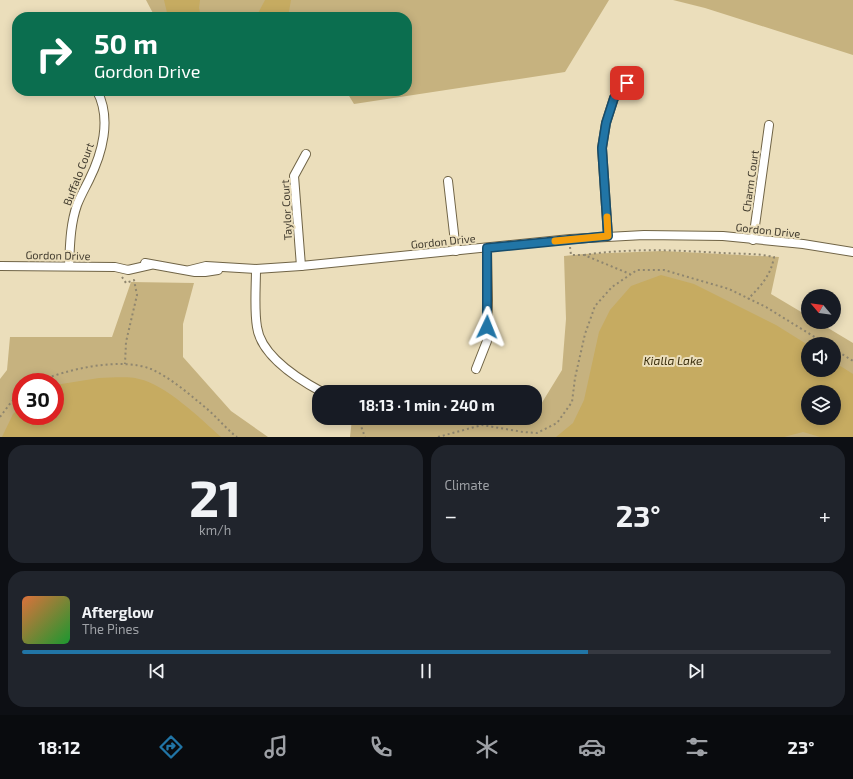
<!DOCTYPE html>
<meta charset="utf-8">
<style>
:root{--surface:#171b24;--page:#20242c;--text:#f1f3f6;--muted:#9ea1a6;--line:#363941;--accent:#2175a6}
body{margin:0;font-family:"Exo 2",sans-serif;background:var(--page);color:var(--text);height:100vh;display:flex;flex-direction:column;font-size:15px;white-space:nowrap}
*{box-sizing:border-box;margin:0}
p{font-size:13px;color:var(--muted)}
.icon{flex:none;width:22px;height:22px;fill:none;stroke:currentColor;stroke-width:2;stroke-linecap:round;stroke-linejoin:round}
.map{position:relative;height:437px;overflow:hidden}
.details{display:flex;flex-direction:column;gap:8px;padding:8px;background:#0d0f14;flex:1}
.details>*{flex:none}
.banner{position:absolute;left:12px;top:12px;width:400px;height:84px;border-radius:16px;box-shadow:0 2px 10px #0003;background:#0b6e4f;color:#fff;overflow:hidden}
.needle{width:26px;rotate:299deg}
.fabs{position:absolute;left:801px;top:289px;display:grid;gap:8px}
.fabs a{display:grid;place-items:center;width:40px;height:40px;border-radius:50%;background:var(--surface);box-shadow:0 2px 10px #0003;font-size:20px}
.speed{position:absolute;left:12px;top:373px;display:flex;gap:8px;font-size:20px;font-weight:700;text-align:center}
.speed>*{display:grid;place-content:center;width:52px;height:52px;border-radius:50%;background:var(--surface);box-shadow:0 2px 10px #0003;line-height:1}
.speed .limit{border:6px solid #d22;background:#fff;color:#111}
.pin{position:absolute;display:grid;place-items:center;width:34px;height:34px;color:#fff;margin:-17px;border-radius:8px;box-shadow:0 2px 6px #0006}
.me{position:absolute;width:44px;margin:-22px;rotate:2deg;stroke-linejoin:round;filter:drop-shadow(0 0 3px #0008)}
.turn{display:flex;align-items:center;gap:14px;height:84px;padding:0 16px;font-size:18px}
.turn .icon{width:52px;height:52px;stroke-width:2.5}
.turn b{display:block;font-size:28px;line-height:34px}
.big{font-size:30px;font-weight:700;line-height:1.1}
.details .card{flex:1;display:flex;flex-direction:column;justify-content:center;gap:6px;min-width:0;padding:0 14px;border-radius:16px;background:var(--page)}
.details .dial{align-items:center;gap:0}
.dial b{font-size:52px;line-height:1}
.song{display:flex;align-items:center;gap:12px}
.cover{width:48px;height:48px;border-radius:6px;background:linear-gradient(135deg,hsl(20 70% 55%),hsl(130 70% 35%))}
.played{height:4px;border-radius:2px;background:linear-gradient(90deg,var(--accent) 70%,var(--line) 70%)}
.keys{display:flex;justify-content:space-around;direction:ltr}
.heat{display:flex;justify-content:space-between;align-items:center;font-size:22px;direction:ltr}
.details .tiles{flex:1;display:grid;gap:8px;grid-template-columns:1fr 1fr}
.card:last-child{grid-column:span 2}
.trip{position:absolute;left:312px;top:385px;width:230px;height:40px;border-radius:16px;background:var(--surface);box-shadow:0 2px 10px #0003;font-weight:700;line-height:40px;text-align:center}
.tab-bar{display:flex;height:64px;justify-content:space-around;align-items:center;background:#090b0e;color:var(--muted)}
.tab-bar .icon{width:28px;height:28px}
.tab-bar .on{color:var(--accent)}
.tab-bar b{font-size:18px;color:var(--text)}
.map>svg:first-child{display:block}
.green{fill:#c6b27f;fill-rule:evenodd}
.water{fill:#c6ab61;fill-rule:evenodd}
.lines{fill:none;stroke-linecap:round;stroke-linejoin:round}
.street-casing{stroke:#706446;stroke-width:10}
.path{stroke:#8f866f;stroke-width:2;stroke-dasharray:2 3;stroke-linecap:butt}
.street{stroke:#fff;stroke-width:8}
.route-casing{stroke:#154c6c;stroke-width:10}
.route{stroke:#2175a6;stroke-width:7}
.slow{stroke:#f59e0b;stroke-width:7}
.labels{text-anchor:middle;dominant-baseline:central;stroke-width:4;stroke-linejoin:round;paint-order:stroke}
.street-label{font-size:11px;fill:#413b2e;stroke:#ebdebb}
.water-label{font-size:12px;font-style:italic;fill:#3d3110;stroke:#ebdebb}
</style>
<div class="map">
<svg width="853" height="437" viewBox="0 0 853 437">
<rect width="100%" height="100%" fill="#ebdebb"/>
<g class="green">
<path d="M 146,0 L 609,0 L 565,72 L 354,104 L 346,91 L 407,91 L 407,17 L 155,17 Z"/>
<path d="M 673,0 L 853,0 L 853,55 L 705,8 Z"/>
<path d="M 663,251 L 779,257 L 771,294 L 808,316 L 808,322 L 818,322 L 853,343 L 853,437 L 350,437 L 352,419 L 364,418 L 368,424 L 387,425 L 448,418 L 535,418 L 535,414 L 562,370 L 566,319 L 564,256 L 584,254 ZM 808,344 L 834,344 L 834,370 L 808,370 ZM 808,392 L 834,392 L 834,418 L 808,418 Z"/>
<path d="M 131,282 L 194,283 L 183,324 L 183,357 L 231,411 L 268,437 L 0,437 L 0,379 L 7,370 L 10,337 L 112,337 ZM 21,382 L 55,382 L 55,416 L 21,416 Z"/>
</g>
<g class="water">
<path d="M 164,0 L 200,0 L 199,8 L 201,17 L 168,17 Z"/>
<path d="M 265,0 L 291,0 L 288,17 L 256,17 Z"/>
<path d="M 661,275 L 694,284 L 776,325 L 808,345 L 808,370 L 834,370 L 834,362 L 853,374 L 853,437 L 820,437 L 803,432 L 784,437 L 556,437 L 573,423 L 584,400 L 599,332 L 610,310 L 631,286 ZM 808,392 L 834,392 L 834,418 L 808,418 Z"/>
<path d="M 99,378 C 112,378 127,376 139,379 C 165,384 201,419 221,437 L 2,437 L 13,414 L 21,407 L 21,416 L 55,416 L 55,385 Z"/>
</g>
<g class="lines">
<g class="street-casing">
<g id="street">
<path d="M 448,181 L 456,251"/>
<path d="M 608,236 L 602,148 L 606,123 L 614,98 L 627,83"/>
<path d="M 753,240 L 769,125"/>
<path d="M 145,263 L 195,272 L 205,272 L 218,270"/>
<path d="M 0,266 L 115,267 L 128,270 L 150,265"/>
<path d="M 69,266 C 70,246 70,225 77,205 C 80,197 85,188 89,180 C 102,154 112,119 97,91"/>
<path d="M 301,266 L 294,176 L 306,154"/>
<path d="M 256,269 C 256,286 254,310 257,327 C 261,356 298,379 322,392"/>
<path d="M 190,270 L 206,266 L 256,269 L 301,266 L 570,239 L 644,235 L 723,236 L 803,244 L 853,252"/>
<path d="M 476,369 L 487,341 L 488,300 L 487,248"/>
</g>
</g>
<g class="path">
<path d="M 570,247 L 571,255 L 584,255 L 630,274"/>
<path d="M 584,255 C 629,248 676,250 722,253 C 739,254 757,253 774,257 C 771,275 761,286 748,299"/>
<path d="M 122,277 L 126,283 L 134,280 L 137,295 L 126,342 L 125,364"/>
<path d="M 834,349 L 853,361"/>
<path d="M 38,382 C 66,369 121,357 151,369 C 171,378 189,394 206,408 C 217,417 225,428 237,437"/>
<path d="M 0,417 L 12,401 L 21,393"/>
<path d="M 358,418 L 365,437"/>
<path d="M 438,437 L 482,425 L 523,432 L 537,433 L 557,423 L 572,402 L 575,378 L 585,334 L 595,306 L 612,287 L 637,270 L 664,270 L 729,289 L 766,307 L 826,344"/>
</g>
<use href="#street" class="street"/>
</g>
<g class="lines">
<g class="route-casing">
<path id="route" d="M 487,327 L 487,248 L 608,236 L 602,148 L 606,123 L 614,98 L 627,83"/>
</g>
<use href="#route" class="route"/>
<path class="slow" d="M 555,241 L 608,236 L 607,217"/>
</g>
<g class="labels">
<g class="street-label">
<text transform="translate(78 174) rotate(-69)">Buffalo Court</text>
<text transform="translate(750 181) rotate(-82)">Charm Court</text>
<text transform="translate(286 210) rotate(-93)">Taylor Court</text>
<text transform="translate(768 230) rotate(6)">Gordon Drive</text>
<text transform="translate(443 241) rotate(-6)">Gordon Drive</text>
<text transform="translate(58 255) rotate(1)">Gordon Drive</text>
</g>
<g class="water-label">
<text x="673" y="360">Kialla Lake</text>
</g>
</g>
</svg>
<div class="fabs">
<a><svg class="needle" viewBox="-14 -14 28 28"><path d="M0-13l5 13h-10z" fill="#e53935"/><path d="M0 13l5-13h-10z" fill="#9ea1a6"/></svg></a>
<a><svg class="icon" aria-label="sound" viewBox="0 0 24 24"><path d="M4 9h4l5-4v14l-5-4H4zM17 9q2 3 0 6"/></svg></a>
<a><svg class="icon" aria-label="layers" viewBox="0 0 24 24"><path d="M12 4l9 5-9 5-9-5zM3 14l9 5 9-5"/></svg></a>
</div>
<div class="speed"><div class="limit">30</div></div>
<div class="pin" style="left:627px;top:83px;background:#d93025"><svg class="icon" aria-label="arrive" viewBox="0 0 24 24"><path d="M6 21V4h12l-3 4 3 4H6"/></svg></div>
<svg class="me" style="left:487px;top:327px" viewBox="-20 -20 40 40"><path d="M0-17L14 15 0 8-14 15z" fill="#2175a6" stroke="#fff" stroke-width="4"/></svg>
<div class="trip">18:13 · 1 min · 240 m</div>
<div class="banner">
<div class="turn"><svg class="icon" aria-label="right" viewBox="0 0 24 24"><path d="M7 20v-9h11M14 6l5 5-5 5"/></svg><div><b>50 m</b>Gordon Drive</div></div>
</div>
</div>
<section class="details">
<div class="tiles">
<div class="card dial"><b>21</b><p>km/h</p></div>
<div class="card"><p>Climate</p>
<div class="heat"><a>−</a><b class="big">23°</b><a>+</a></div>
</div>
<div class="card">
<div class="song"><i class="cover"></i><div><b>Afterglow</b><p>The Pines</p></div></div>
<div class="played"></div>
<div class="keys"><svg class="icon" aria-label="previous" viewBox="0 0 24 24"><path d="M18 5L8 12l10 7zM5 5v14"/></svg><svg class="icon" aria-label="pause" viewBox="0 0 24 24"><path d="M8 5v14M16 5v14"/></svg><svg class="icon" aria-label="next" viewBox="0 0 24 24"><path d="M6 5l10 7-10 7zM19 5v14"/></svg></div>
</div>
</div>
</section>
<nav class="tab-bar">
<b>18:12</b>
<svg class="icon on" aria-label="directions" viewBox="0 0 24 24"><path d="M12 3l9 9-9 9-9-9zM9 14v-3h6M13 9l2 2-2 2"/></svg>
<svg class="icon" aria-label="music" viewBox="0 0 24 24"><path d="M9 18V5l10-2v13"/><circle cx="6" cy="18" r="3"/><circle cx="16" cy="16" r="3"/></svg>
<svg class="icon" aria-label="phone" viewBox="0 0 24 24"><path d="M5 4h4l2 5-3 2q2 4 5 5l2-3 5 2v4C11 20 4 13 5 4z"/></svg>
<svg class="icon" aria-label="climate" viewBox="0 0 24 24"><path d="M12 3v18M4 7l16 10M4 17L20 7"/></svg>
<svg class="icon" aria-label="car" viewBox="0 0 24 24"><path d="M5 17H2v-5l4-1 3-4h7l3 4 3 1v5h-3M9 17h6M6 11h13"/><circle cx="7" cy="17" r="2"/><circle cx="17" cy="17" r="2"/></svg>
<svg class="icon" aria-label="filters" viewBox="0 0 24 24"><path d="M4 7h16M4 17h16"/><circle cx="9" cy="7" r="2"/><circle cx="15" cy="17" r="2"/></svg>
<b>23°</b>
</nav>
